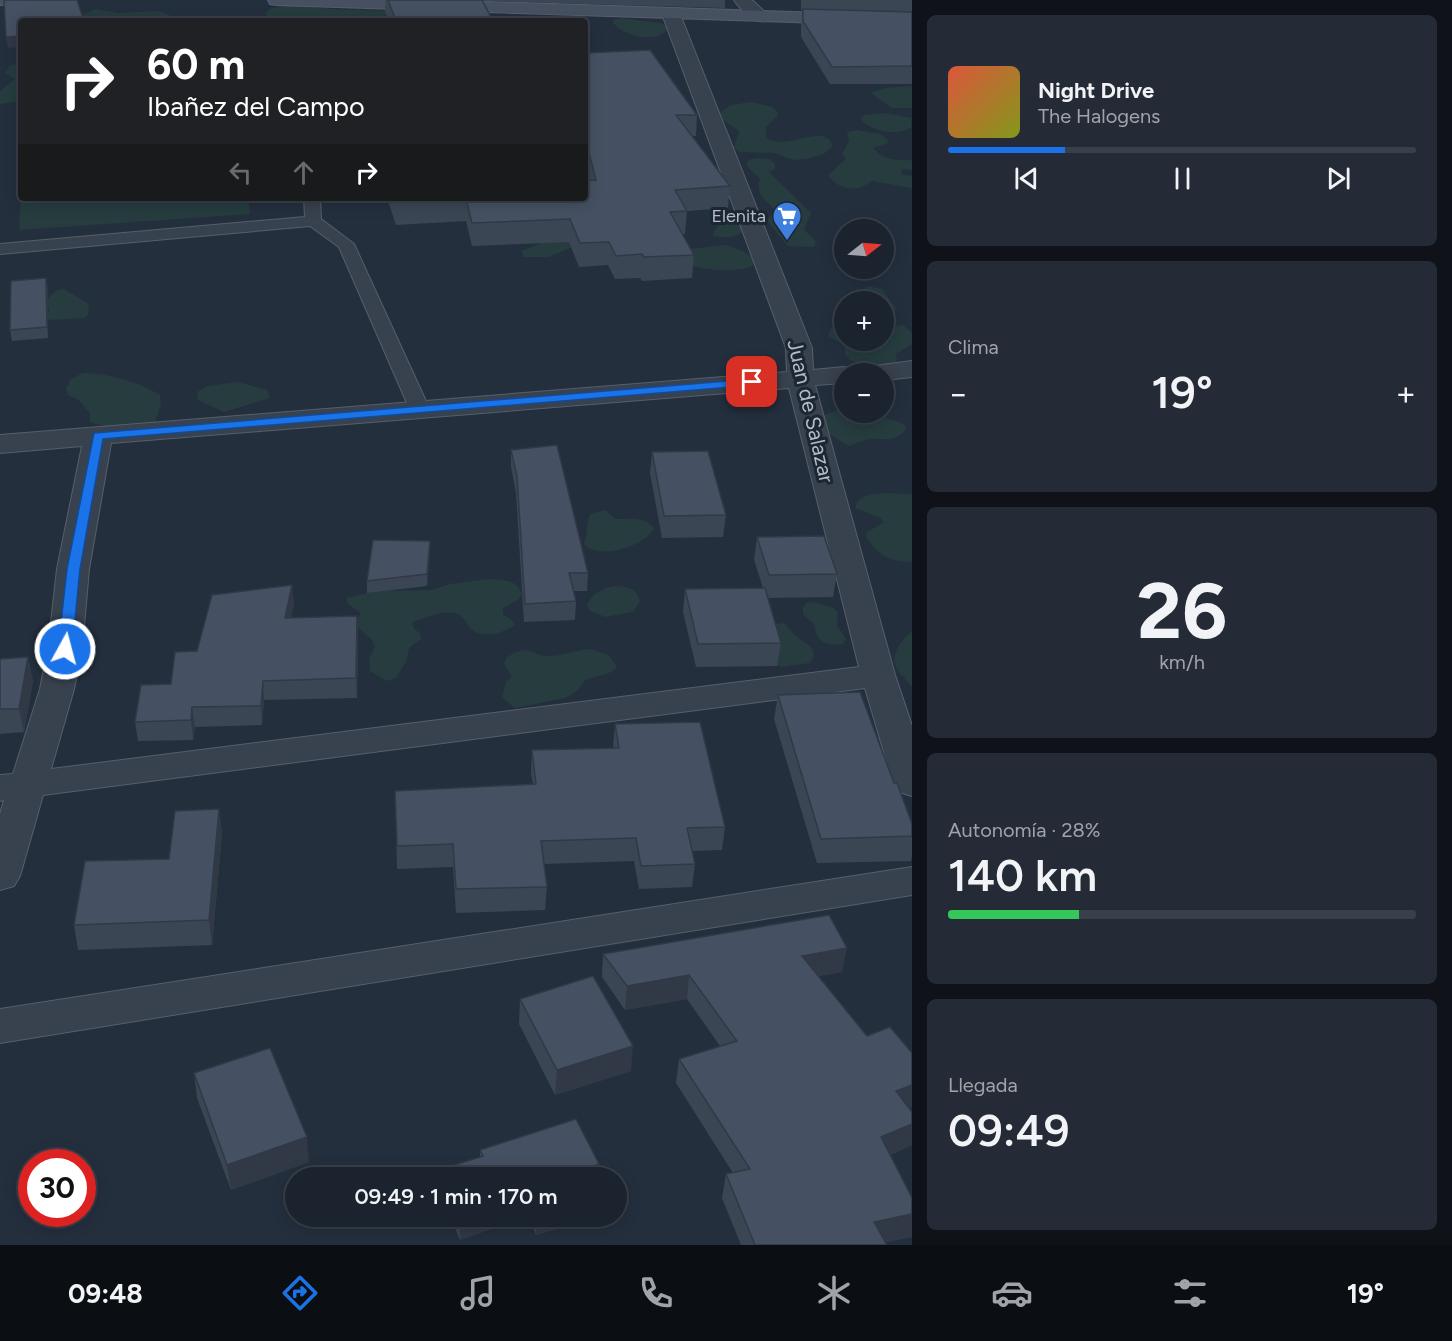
<!DOCTYPE html>
<html lang="es">
<meta charset="utf-8">
<style>
:root{--surface:#1b232e;--page:#242b36;--text:#f1f3f6;--muted:#a0a4aa;--line:#39404a;--accent:#1a73e8}
body{margin:0;font-family:Figtree,sans-serif;background:var(--page);color:var(--text);height:100vh;display:flex;flex-direction:column;font-size:22px;white-space:nowrap}
*{box-sizing:border-box;margin:0}
p{font-size:20px;color:var(--muted)}
.icon{flex:none;width:33px;height:33px;fill:none;stroke:currentColor;stroke-width:2;stroke-linecap:round;stroke-linejoin:round}
.map{position:relative;flex:1;overflow:hidden}
.panel{display:flex;flex-direction:column;gap:15px;padding:15px;background:#0f1319;width:540px}
.panel>*{flex:none}
.hud{position:absolute;left:18px;top:18px;width:570px;height:183px;border-radius:6px;box-shadow:0 3px 15px #0003,0 0 0 2px var(--line);background:#202124;color:#fff;overflow:hidden}
.needle{width:39px;rotate:73deg}
.buttons{position:absolute;left:834px;top:219px;display:grid;gap:12px}
.buttons a{display:grid;place-items:center;width:60px;height:60px;border-radius:50%;background:var(--surface);box-shadow:0 3px 15px #0003,0 0 0 2px var(--line);font-size:30px}
.speed{position:absolute;left:18px;top:1149px;display:flex;gap:12px;font-size:30px;font-weight:700;text-align:center}
.speed>*{display:grid;place-content:center;width:78px;height:78px;border-radius:50%;background:var(--surface);box-shadow:0 3px 15px #0003,0 0 0 2px var(--line);line-height:1}
.speed .limit{border:9px solid #d22;background:#fff;color:#111}
.pin{position:absolute;display:grid;place-items:center;width:51px;height:51px;color:#fff;margin:-26px;border-radius:12px;box-shadow:0 3px 9px #0006}
.me{position:absolute;width:66px;margin:-33px;rotate:7deg;stroke-linejoin:round;filter:drop-shadow(0 0 4px #0008)}
.turn{display:flex;align-items:center;gap:21px;height:126px;padding:0 30px;font-size:27px}
.turn .icon{width:78px;height:78px;stroke-width:2.5}
.turn b{display:block;font-size:42px;line-height:51px}
.lanes{display:flex;align-items:center;height:57px;padding:0 30px;background:#0003;justify-content:center;gap:30px;direction:ltr}
.lanes .off{opacity:.35}
.big{font-size:45px;font-weight:600;line-height:1.1}
.panel .card{flex:1;display:flex;flex-direction:column;justify-content:center;gap:9px;min-width:0;padding:0 21px;border-radius:9px;background:var(--page)}
.panel .dial{align-items:center;gap:0}
.dial b{font-size:78px;line-height:1}
.song{display:flex;align-items:center;gap:18px}
.cover{width:72px;height:72px;border-radius:9px;background:linear-gradient(135deg,hsl(10 70% 55%),hsl(70 70% 35%))}
.played{height:6px;border-radius:3px;background:linear-gradient(90deg,var(--accent) 25%,var(--line) 25%)}
.keys{display:flex;justify-content:space-around;direction:ltr}
.heat{display:flex;justify-content:space-between;align-items:center;font-size:33px;direction:ltr}
.charge{height:9px;border-radius:4px;background:linear-gradient(90deg,#34c759 28%,var(--line) 0)}
.trip{position:absolute;left:285px;top:1167px;width:342px;height:60px;border-radius:30px;background:var(--surface);box-shadow:0 3px 15px #0003,0 0 0 2px var(--line);font-weight:600;line-height:60px;text-align:center}
.dock{display:flex;height:96px;justify-content:space-around;align-items:center;background:#0b0e12;color:var(--muted)}
.dock .icon{width:42px;height:42px}
.dock .active{color:var(--accent)}
.dock b{font-size:27px;color:var(--text)}
main{display:flex;flex:1;min-height:0}
.map>svg:first-child{display:block}
.green{fill:#263c3f}
.lines{fill:none;stroke-linecap:round;stroke-linejoin:round}
.lane-casing{stroke:#565f6c;stroke-width:2}
.street-casing{stroke:#565f6c;stroke-width:2}
.secondary-casing{stroke:#565f6c;stroke-width:2}
.lane{fill:#38414e;fill-rule:evenodd}
.street{fill:#38414e;fill-rule:evenodd}
.secondary{fill:#465061;fill-rule:evenodd}
.wall{fill:#3b4654}
.shaded-wall{fill:#303945}
.building{fill:#455162;stroke:#303945;stroke-width:1.5}
.route{fill:#1a73e8;stroke:#114b97;stroke-width:1.5}
.labels{text-anchor:middle;dominant-baseline:central;stroke-width:6;stroke-linejoin:round;paint-order:stroke}
.far-poi-label{font-size:18px;fill:#b4bcc9;stroke:#1d2633;text-anchor:end}
.street-label{font-size:21px;fill:#b4bcc9;stroke:#1d2633}
</style>
<main>
<div class="map">
<svg width="912" height="1245" viewBox="0 0 912 1245">
<rect width="100%" height="100%" fill="#242f3e"/>
<g class="green">
<path d="M 291,5 L 331,9 L 395,11 L 398,21 L 272,21 L 265,13 L 272,8 Z"/>
<path d="M 95,9 L 119,13 L 160,11 L 171,16 L 167,21 L 82,21 L 82,15 Z"/>
<path d="M 622,18 L 661,23 L 666,26 L 667,30 C 653,44 625,36 613,23 L 614,20 Z"/>
<path d="M 21,64 L 21,101 L 0,104 L 0,91 L 15,79 L 5,73 L 11,65 Z"/>
<path d="M 912,86 L 912,108 L 892,108 L 871,93 L 885,88 Z"/>
<path d="M 751,102 L 772,107 L 777,111 L 778,115 L 766,127 L 766,138 C 786,152 825,121 833,146 L 824,154 L 806,159 L 793,160 L 775,153 L 739,152 L 734,148 L 739,131 L 716,115 L 731,105 Z"/>
<path d="M 885,113 L 912,118 L 911,128 C 898,136 871,132 861,119 L 864,115 Z"/>
<path d="M 857,130 L 880,134 L 887,139 L 888,143 L 873,148 C 883,160 897,161 912,160 L 912,170 L 902,169 L 901,174 L 912,176 L 912,188 L 872,181 C 857,193 838,190 828,175 L 846,159 L 842,154 L 849,141 L 847,132 Z"/>
<path d="M 758,158 L 770,159 L 775,164 L 775,169 L 769,172 L 811,213 L 804,230 L 816,241 L 814,247 L 788,246 L 767,221 L 775,210 C 766,200 754,193 760,179 L 746,165 L 748,160 Z"/>
<path d="M 21,198 L 248,198 L 250,214 L 19,230 Z"/>
<path d="M 738,219 L 749,224 L 747,229 C 735,238 728,238 713,236 C 715,223 727,221 738,219 Z"/>
<path d="M 558,233 L 574,246 L 549,257 L 523,257 L 522,251 L 544,242 Z"/>
<path d="M 723,245 C 735,247 750,252 756,264 C 735,276 693,268 670,260 L 684,250 Z"/>
<path d="M 869,286 L 882,289 L 896,308 L 895,314 L 884,317 L 884,302 L 869,301 L 863,292 L 865,287 Z"/>
<path d="M 64,289 L 89,304 L 88,315 L 84,318 L 50,320 L 46,317 L 49,310 L 46,300 L 57,290 Z"/>
<path d="M 837,324 L 844,324 L 844,340 L 884,340 L 884,328 L 903,325 L 912,333 L 912,344 L 896,354 L 897,362 C 882,371 856,368 845,355 L 845,345 L 828,336 L 832,326 Z"/>
<path d="M 83,373 C 108,373 139,382 160,395 L 161,404 L 155,422 C 134,432 112,429 90,422 L 90,414 L 79,400 L 68,395 L 66,388 L 71,379 Z"/>
<path d="M 238,382 L 267,390 L 270,398 L 224,412 L 198,400 L 197,392 L 208,386 Z"/>
<path d="M 844,409 L 844,412 C 866,413 885,415 905,425 L 906,430 C 890,445 884,436 866,440 C 860,441 855,445 848,446 L 819,427 L 823,415 Z"/>
<path d="M 881,493 L 912,494 L 912,562 C 894,561 884,559 872,545 C 868,540 866,539 866,533 L 884,522 L 880,518 L 855,508 C 859,495 868,495 881,493 Z"/>
<path d="M 606,510 L 615,519 C 629,519 645,516 654,528 C 646,546 598,561 584,544 C 588,533 586,524 590,514 Z"/>
<path d="M 489,579 C 503,580 518,579 522,595 L 518,600 L 503,608 L 503,614 L 512,620 L 515,625 C 503,633 484,640 471,629 C 466,624 465,617 458,614 C 445,609 425,618 412,622 L 414,629 L 420,633 L 421,639 L 409,648 L 407,660 L 396,678 L 387,681 L 370,671 L 369,659 L 375,646 L 372,640 L 355,625 L 361,613 L 348,604 L 346,598 L 378,591 L 432,590 L 450,584 Z"/>
<path d="M 617,586 C 629,587 637,589 640,601 L 633,612 L 605,617 L 589,610 L 587,604 C 594,592 605,587 617,586 Z"/>
<path d="M 815,602 L 834,608 L 838,613 L 837,626 L 846,639 L 843,644 C 825,646 816,642 814,624 L 803,614 L 803,608 L 806,603 Z"/>
<path d="M 784,623 C 788,627 790,630 794,634 C 803,644 822,647 810,663 L 781,667 L 772,664 L 775,624 Z"/>
<path d="M 912,632 L 912,687 C 900,672 887,665 899,646 C 903,640 906,635 912,632 Z"/>
<path d="M 590,649 L 609,655 L 617,667 L 612,672 L 585,680 L 576,692 L 565,698 L 515,708 L 502,697 L 506,682 L 512,677 L 504,664 L 506,658 C 530,641 531,657 551,656 C 564,655 577,650 590,649 Z"/>
</g>
<g class="lines">
<g class="lane-casing">
<path id="lane" d="M 304,198 L 320,198 L 321,219 L 354,244 L 430,410 L 427,414 L 413,414 L 410,410 L 339,247 L 310,226 L 0,254 L 0,244 L 305,217 Z"/>
</g>
<g class="street-casing">
<g id="street">
<path d="M 734,0 L 752,0 L 770,17 L 767,21 C 754,24 741,10 734,0 Z"/>
<path d="M 671,9 L 677,10 L 680,14 L 812,348 L 813,370 L 844,367 L 852,369 L 912,361 L 912,377 L 884,380 L 884,374 L 844,374 L 844,383 L 815,385 L 895,675 L 912,726 L 912,796 L 899,792 L 893,783 L 865,688 L 43,795 L 20,876 L 14,886 L 0,890 L 0,814 L 4,800 L 0,801 L 0,775 L 13,774 L 40,689 L 48,649 L 57,569 L 82,446 L 0,453 L 0,435 L 787,372 L 786,348 L 662,14 L 665,10 ZM 789,388 L 859,667 L 51,769 L 74,689 L 82,649 L 89,569 L 111,443 Z"/>
<path d="M 912,867 L 912,895 L 0,1043 L 0,1009 Z"/>
</g>
</g>
<g class="secondary-casing">
<g id="secondary">
<path d="M 0,0 L 14,0 L 12,4 L 0,5 Z"/>
<path d="M 268,0 L 431,0 L 912,16 L 912,26 L 276,5 L 270,4 Z"/>
</g>
</g>
<use href="#lane" class="lane"/>
<use href="#street" class="street"/>
<use href="#secondary" class="secondary"/>
</g>
<g class="wall">
<path d="M 385,0 L 725,0 L 725,8 L 482,1 L 493,21 L 389,21 L 385,11 Z"/>
<path d="M 801,0 L 912,0 L 912,84 L 830,84 L 801,37 L 801,25 L 803,10 L 801,10 Z"/>
<path d="M 585,53 L 697,115 L 696,136 L 692,136 L 730,186 L 728,208 L 687,211 L 685,234 L 682,234 L 694,255 L 692,278 L 642,281 L 640,278 L 615,279 L 608,265 L 579,267 L 569,242 L 472,246 L 466,221 L 396,225 L 387,198 L 585,198 L 590,181 L 585,163 Z"/>
<path d="M 46,278 L 48,289 L 48,338 L 12,341 L 10,330 Z"/>
<path d="M 511,450 L 588,573 L 587,591 L 574,591 L 576,601 L 575,620 L 524,622 L 516,493 L 511,467 Z"/>
<path d="M 652,452 L 726,515 L 723,537 L 662,538 L 650,473 Z"/>
<path d="M 757,537 L 837,574 L 833,597 L 768,598 L 781,643 L 777,666 L 696,667 L 683,612 L 685,589 L 763,588 L 754,560 Z"/>
<path d="M 430,552 L 427,586 L 367,593 L 367,581 Z"/>
<path d="M 294,604 L 291,618 L 358,635 L 357,698 L 264,700 L 262,725 L 195,727 L 193,740 L 138,741 L 135,722 L 171,684 L 197,651 Z"/>
<path d="M 28,657 L 33,681 L 24,732 L 0,734 L 0,659 Z"/>
<path d="M 778,695 L 894,783 L 912,824 L 912,856 L 911,861 L 817,863 L 774,719 Z"/>
<path d="M 615,724 L 725,827 L 722,850 L 692,851 L 695,864 L 692,887 L 639,889 L 634,861 L 544,864 L 547,887 L 545,910 L 456,913 L 453,867 L 397,869 L 395,791 L 533,784 L 531,774 L 532,750 L 613,748 Z"/>
<path d="M 219,809 L 222,834 L 212,945 L 78,950 L 74,925 L 169,859 Z"/>
<path d="M 603,954 L 842,972 L 818,976 L 867,1036 L 912,1053 L 912,1107 L 909,1108 L 912,1112 L 912,1145 L 890,1155 L 912,1237 L 885,1242 L 887,1245 L 741,1245 L 722,1198 L 726,1174 L 733,1173 L 676,1083 L 679,1059 L 720,1046 L 687,999 L 625,1010 L 602,977 Z"/>
<path d="M 520,999 L 631,1071 L 555,1095 L 519,1024 Z"/>
<path d="M 194,1073 L 309,1162 L 231,1190 L 197,1098 Z"/>
<path d="M 480,1150 L 598,1175 L 600,1178 L 436,1178 L 436,1171 L 480,1157 Z"/>
<path d="M 450,1216 L 528,1216 L 460,1240 Z"/>
<path d="M 529,1216 L 584,1216 L 578,1219 L 578,1223 L 536,1235 Z"/>
</g>
<g class="shaded-wall">
<path d="M 21,36 L 21,47 L 8,48 L 6,37 Z"/>
<path d="M 46,278 L 48,289 L 48,338 L 47,327 Z"/>
<path d="M 430,541 L 430,552 L 427,586 L 427,574 Z"/>
<path d="M 292,585 L 294,604 L 287,637 L 285,618 Z"/>
<path d="M 357,616 L 358,635 L 357,698 L 356,678 Z"/>
<path d="M 28,657 L 33,681 L 24,732 L 19,709 Z"/>
<path d="M 263,681 L 264,700 L 262,725 L 261,706 Z"/>
<path d="M 192,707 L 195,727 L 193,740 L 191,720 Z"/>
<path d="M 219,809 L 222,834 L 212,945 L 209,920 Z"/>
<path d="M 847,948 L 842,972 L 798,980 L 802,956 Z"/>
<path d="M 689,975 L 687,999 L 625,1010 L 627,986 Z"/>
<path d="M 633,1046 L 631,1071 L 555,1095 L 557,1070 Z"/>
<path d="M 912,1085 L 912,1107 L 890,1115 L 896,1091 Z"/>
<path d="M 912,1124 L 912,1145 L 875,1161 L 881,1137 Z"/>
<path d="M 307,1137 L 309,1162 L 231,1190 L 227,1165 Z"/>
<path d="M 599,1164 L 598,1177 L 594,1166 Z"/>
<path d="M 912,1214 L 912,1237 L 874,1245 L 874,1222 Z"/>
<path d="M 490,1216 L 528,1216 L 460,1240 L 460,1227 Z"/>
<path d="M 555,1216 L 584,1216 L 578,1219 L 578,1223 L 536,1235 L 537,1222 Z"/>
</g>
<g class="building">
<path d="M 4,0 L 77,0 L 84,21 L 21,21 L 21,36 L 6,37 Z"/>
<path d="M 388,0 L 482,0 L 493,21 L 396,21 Z"/>
<path d="M 803,9 L 912,12 L 912,66 L 832,67 L 803,21 Z"/>
<path d="M 650,50 L 697,115 L 676,115 L 730,186 L 675,190 L 687,211 L 670,212 L 694,255 L 644,257 L 642,254 L 616,256 L 609,242 L 580,243 L 570,219 L 472,223 L 466,199 L 396,202 L 394,198 L 585,198 L 585,181 L 596,180 L 585,138 L 585,53 Z"/>
<path d="M 46,278 L 47,327 L 10,330 L 11,281 Z"/>
<path d="M 557,445 L 588,573 L 569,573 L 576,601 L 525,604 L 517,476 L 511,450 Z"/>
<path d="M 708,451 L 726,515 L 664,516 L 652,452 Z"/>
<path d="M 824,536 L 837,574 L 769,575 L 757,537 Z"/>
<path d="M 373,540 L 430,541 L 427,574 L 367,581 Z"/>
<path d="M 292,585 L 285,618 L 357,616 L 356,678 L 263,681 L 261,706 L 192,707 L 191,720 L 135,722 L 141,685 L 171,684 L 175,652 L 197,651 L 212,595 Z"/>
<path d="M 765,588 L 781,643 L 698,644 L 685,589 Z"/>
<path d="M 28,657 L 19,709 L 0,709 L 0,659 Z"/>
<path d="M 860,692 L 894,783 L 897,783 L 912,824 L 912,836 L 821,839 L 778,695 Z"/>
<path d="M 700,722 L 725,827 L 687,828 L 695,864 L 641,866 L 636,838 L 541,841 L 547,887 L 456,889 L 453,844 L 397,846 L 395,791 L 536,784 L 532,750 L 619,748 L 615,724 Z"/>
<path d="M 219,809 L 209,920 L 74,925 L 85,861 L 169,859 L 175,811 Z"/>
<path d="M 829,915 L 847,948 L 802,956 L 867,1036 L 890,1027 L 912,1053 L 912,1085 L 896,1091 L 912,1112 L 912,1124 L 881,1137 L 912,1198 L 912,1214 L 874,1222 L 887,1245 L 755,1245 L 726,1174 L 750,1169 L 679,1059 L 737,1041 L 689,975 L 627,986 L 603,954 Z"/>
<path d="M 593,976 L 633,1046 L 557,1070 L 520,999 Z"/>
<path d="M 270,1048 L 307,1137 L 227,1165 L 194,1073 Z"/>
<path d="M 576,1119 L 599,1164 L 594,1166 L 600,1178 L 438,1178 L 436,1171 L 483,1156 L 480,1150 Z"/>
<path d="M 455,1216 L 490,1216 L 460,1227 Z"/>
<path d="M 535,1216 L 555,1216 L 537,1222 Z"/>
</g>
<path class="route" d="M 752,379 L 756,380 L 756,385 L 103,439 L 80,569 L 72,649 L 65,653 L 58,649 L 67,569 L 94,433 Z"/>
<defs>
<g id="supermarket-pin" transform="scale(1.5)"><path d="M0 17L-7.5 6A9.5 9.5 0 1 1 7.5 6Z" fill="#3f7fe0" stroke="#1d2633"/><path d="M-6-5.5h2.5l.6 2H6L4.5 2H-2.5L-4.4-4H-6ZM-1.5 3.2a1.3 1.3 0 1 0 .1 0ZM3 3.2a1.3 1.3 0 1 0 .1 0Z" fill="#fff"/></g>
</defs>
<g fill-rule="evenodd">
<use href="#supermarket-pin" x="787" y="216"/>
</g>
<g class="labels">
<g class="far-poi-label">
<text x="766" y="216">Elenita</text>
</g>
<g class="street-label">
<text transform="translate(811 411) rotate(77)">Juan de Salazar</text>
</g>
</g>
</svg>
<div class="buttons">
<a><svg class="needle" viewBox="-14 -14 28 28"><path d="M0-13l5 13h-10z" fill="#e53935"/><path d="M0 13l5-13h-10z" fill="#a0a4aa"/></svg></a>
<a>+</a>
<a>−</a>
</div>
<div class="speed"><div class="limit">30</div></div>
<div class="pin" style="left:752px;top:382px;background:#d93025"><svg class="icon" aria-label="arrive" viewBox="0 0 24 24"><path d="M6 21V4h12l-3 4 3 4H6"/></svg></div>
<svg class="me" style="left:65px;top:649px" viewBox="-20 -20 40 40"><circle r="17" fill="#1a73e8" stroke="#fff" stroke-width="3"/><path d="M0-11L8 9 0 5-8 9z" fill="#fff"/></svg>
<div class="trip">09:49 · 1 min · 170 m</div>
<div class="hud">
<div class="turn"><svg class="icon" aria-label="right" viewBox="0 0 24 24"><path d="M7 20v-9h11M14 6l5 5-5 5"/></svg><div><b>60 m</b>Ibañez del Campo</div></div>
<div class="lanes"><svg class="icon off" aria-label="left" viewBox="0 0 24 24"><path d="M17 20v-9H6M10 6l-5 5 5 5"/></svg><svg class="icon off" aria-label="ahead" viewBox="0 0 24 24"><path d="M12 20V5M6 11l6-6 6 6"/></svg><svg class="icon" aria-label="right" viewBox="0 0 24 24"><path d="M7 20v-9h11M14 6l5 5-5 5"/></svg></div>
</div>
</div>
<section class="panel">
<div class="card">
<div class="song"><i class="cover"></i><div><b>Night Drive</b><p>The Halogens</p></div></div>
<div class="played"></div>
<div class="keys"><svg class="icon" aria-label="previous" viewBox="0 0 24 24"><path d="M18 5L8 12l10 7zM5 5v14"/></svg><svg class="icon" aria-label="pause" viewBox="0 0 24 24"><path d="M8 5v14M16 5v14"/></svg><svg class="icon" aria-label="next" viewBox="0 0 24 24"><path d="M6 5l10 7-10 7zM19 5v14"/></svg></div>
</div>
<div class="card"><p>Clima</p>
<div class="heat"><a>−</a><b class="big">19°</b><a>+</a></div>
</div>
<div class="card dial"><b>26</b><p>km/h</p></div>
<div class="card"><p>Autonomía · 28%</p><b class="big">140 km</b><div class="charge"></div></div>
<div class="card"><p>Llegada</p><b class="big">09:49</b></div>
</section>
</main>
<nav class="dock">
<b>09:48</b>
<svg class="icon active" aria-label="directions" viewBox="0 0 24 24"><path d="M12 3l9 9-9 9-9-9zM9 14v-3h6M13 9l2 2-2 2"/></svg>
<svg class="icon" aria-label="music" viewBox="0 0 24 24"><path d="M9 18V5l10-2v13"/><circle cx="6" cy="18" r="3"/><circle cx="16" cy="16" r="3"/></svg>
<svg class="icon" aria-label="phone" viewBox="0 0 24 24"><path d="M5 4h4l2 5-3 2q2 4 5 5l2-3 5 2v4C11 20 4 13 5 4z"/></svg>
<svg class="icon" aria-label="climate" viewBox="0 0 24 24"><path d="M12 3v18M4 7l16 10M4 17L20 7"/></svg>
<svg class="icon" aria-label="car" viewBox="0 0 24 24"><path d="M5 17H2v-5l4-1 3-4h7l3 4 3 1v5h-3M9 17h6M6 11h13"/><circle cx="7" cy="17" r="2"/><circle cx="17" cy="17" r="2"/></svg>
<svg class="icon" aria-label="filters" viewBox="0 0 24 24"><path d="M4 7h16M4 17h16"/><circle cx="9" cy="7" r="2"/><circle cx="15" cy="17" r="2"/></svg>
<b>19°</b>
</nav>
